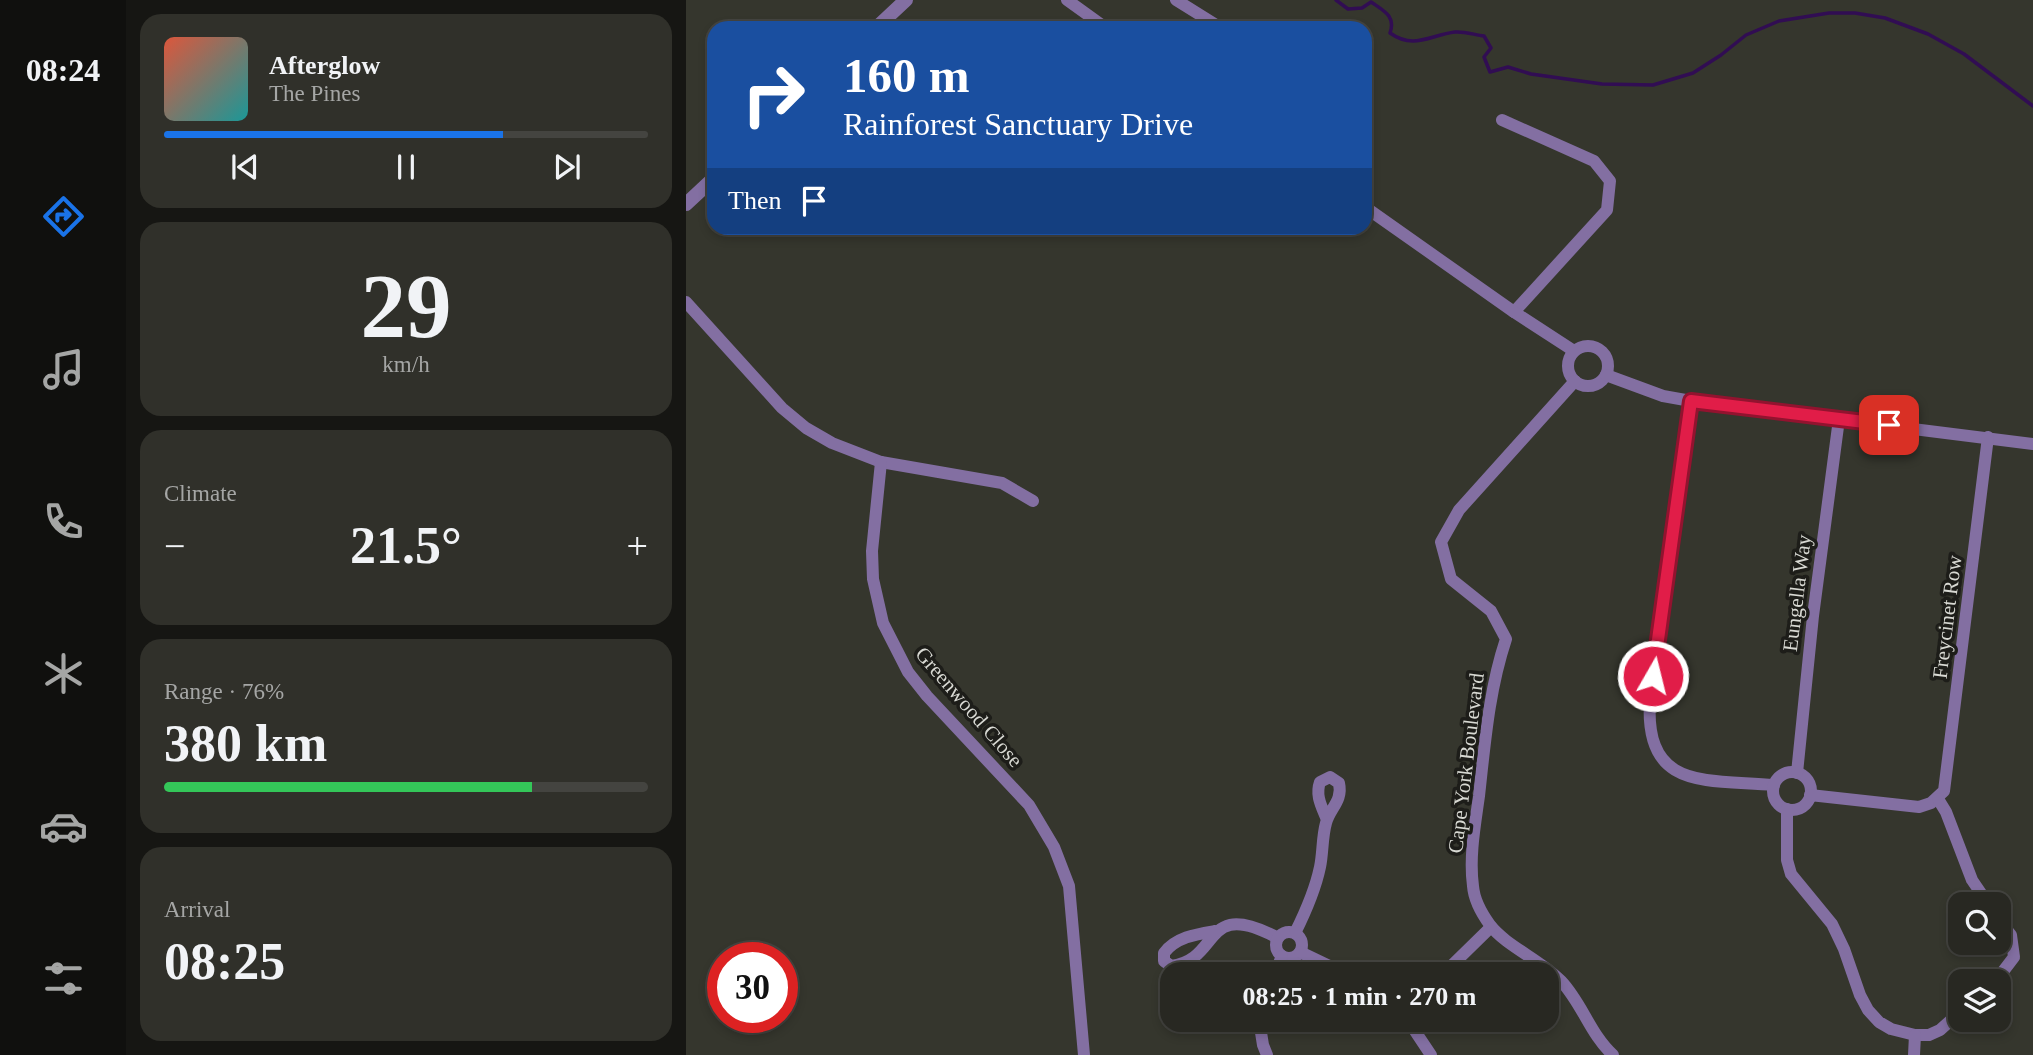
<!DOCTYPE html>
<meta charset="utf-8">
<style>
:root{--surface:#282822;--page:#30302a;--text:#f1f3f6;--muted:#a5a6a5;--line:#444440;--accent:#1a73e8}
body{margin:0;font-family:Georgia,serif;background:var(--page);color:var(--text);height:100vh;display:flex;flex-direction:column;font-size:26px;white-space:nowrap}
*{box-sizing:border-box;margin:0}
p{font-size:23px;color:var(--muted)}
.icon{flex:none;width:38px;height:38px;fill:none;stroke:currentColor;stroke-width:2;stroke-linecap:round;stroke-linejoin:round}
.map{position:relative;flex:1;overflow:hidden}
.details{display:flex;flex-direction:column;gap:14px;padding:14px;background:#161613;width:560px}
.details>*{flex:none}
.hud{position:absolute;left:21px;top:21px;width:665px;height:214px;border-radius:21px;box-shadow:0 4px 10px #0003,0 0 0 2px var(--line);background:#1a4fa0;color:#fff;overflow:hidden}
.fabs{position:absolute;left:1262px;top:892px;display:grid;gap:14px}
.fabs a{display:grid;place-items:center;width:63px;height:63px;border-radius:14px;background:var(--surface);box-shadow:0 4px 10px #0003,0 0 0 2px var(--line);font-size:35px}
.speed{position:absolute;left:21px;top:942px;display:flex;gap:14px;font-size:35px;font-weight:700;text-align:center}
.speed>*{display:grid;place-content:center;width:91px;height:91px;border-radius:50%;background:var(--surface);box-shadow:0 4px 10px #0003,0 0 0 2px var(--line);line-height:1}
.speed .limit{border:10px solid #d22;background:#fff;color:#111}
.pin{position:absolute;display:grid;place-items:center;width:60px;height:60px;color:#fff;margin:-30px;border-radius:14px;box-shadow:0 4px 10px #0006}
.me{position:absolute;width:77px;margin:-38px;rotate:8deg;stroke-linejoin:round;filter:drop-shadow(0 0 5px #0008)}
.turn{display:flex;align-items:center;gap:24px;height:147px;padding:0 21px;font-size:32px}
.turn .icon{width:91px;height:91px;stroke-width:2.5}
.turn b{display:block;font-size:49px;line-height:60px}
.then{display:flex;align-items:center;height:66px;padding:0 21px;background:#0003;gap:14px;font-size:26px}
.big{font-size:52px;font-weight:800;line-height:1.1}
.details .widget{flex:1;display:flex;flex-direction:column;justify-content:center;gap:10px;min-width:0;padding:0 24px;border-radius:21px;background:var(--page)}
.details .dial{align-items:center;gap:0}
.dial b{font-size:91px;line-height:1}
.song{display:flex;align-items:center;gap:21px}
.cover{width:84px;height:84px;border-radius:10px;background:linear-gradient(135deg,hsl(10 70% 55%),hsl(180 70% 35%))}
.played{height:7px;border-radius:4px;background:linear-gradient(90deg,var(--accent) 70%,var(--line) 70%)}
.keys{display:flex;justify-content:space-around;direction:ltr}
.heat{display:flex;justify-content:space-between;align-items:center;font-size:38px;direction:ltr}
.charge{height:10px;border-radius:5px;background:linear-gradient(90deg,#34c759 76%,var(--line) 0)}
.trip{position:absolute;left:474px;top:962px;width:399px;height:70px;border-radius:21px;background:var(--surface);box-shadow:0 4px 10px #0003,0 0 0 2px var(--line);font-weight:800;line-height:70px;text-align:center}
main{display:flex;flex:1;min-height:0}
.dock{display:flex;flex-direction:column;width:126px;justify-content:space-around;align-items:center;background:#10100e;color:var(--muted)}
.dock .icon{width:49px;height:49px}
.dock .on{color:var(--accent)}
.dock b{font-size:32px;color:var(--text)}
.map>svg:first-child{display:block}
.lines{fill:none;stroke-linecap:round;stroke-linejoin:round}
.stream{stroke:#310d53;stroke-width:3.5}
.minor{stroke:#836fa2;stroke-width:12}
.tertiary{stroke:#836fa2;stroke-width:14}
.route-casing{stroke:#92132f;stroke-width:18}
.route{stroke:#e11d48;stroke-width:12}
.labels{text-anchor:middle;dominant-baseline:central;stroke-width:7;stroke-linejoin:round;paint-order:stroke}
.street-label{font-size:21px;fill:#d8d9d3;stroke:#1d1d19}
</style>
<main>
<nav class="dock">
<b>08:24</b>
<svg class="icon on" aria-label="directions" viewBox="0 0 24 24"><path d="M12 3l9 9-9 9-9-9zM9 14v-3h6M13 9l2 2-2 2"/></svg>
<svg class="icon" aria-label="music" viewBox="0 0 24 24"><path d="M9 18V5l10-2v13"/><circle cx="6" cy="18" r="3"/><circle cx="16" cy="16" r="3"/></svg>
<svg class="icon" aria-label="phone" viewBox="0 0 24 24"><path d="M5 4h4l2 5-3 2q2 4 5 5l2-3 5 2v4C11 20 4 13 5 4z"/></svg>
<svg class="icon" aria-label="climate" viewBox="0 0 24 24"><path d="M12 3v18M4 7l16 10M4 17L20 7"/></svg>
<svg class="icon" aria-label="car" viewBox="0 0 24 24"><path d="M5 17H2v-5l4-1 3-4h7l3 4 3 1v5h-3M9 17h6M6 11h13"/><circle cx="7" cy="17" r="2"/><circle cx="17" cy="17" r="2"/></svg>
<svg class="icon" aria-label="filters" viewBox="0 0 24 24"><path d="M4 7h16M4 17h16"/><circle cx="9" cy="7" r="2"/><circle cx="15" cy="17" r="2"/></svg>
</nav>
<section class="details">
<div class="widget">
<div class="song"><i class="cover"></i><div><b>Afterglow</b><p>The Pines</p></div></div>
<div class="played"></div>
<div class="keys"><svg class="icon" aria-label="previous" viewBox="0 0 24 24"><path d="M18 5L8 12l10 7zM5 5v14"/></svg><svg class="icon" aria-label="pause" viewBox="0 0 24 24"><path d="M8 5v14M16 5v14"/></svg><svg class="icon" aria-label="next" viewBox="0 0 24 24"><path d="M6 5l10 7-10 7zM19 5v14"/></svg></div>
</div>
<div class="widget dial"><b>29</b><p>km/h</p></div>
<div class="widget"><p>Climate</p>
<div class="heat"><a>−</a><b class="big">21.5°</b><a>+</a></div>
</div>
<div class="widget"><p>Range · 76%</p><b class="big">380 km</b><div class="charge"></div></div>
<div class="widget"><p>Arrival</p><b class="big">08:25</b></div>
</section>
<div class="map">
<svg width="1347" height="1055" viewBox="0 0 1347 1055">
<rect width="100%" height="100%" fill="#35362d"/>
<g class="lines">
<path class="stream" d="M 650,0 L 662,9 L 676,8 L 685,2 C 698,11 710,16 704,33 C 728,50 744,35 769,32 C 778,31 789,35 798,36 L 805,48 L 798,57 L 804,72 L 822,67 L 845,74 L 916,84 L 967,85 L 1007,73 L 1035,55 L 1060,35 L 1093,21 L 1143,13 L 1169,13 L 1199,18 L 1242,34 L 1278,54 L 1347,106"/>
<g class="minor">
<path d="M 381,0 L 420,28"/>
<path d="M 490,0 L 535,28"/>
<path d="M 816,120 L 908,161 L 924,181 L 921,210 L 828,312"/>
<path d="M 679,207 L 828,312 L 888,351"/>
<path d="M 0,302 L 96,408 L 120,428 L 146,443 L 195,462 L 316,483 L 347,501"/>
<circle cx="902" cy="366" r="20"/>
<path d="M 920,375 L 977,396 L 1005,401 L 1347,444"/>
<path d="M 889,381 L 773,510 L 755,542 L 765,579 L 805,611 L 820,639 C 803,690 799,742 793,796 C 789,825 783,857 787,886 C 788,900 796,914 804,925 C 820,946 855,960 875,981 C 896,1003 904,1034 927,1055"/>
<path d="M 1005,401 L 964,700 C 958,791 1020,779 1088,785"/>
<path d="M 195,462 L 186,551 L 187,579 L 197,623 L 222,672 L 241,696 L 343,805 L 368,847 L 383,886 L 398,1055"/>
<circle cx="1106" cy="791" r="19"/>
<path d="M 1111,773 L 1127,616 L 1153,419"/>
<path d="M 1124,795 L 1233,807 L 1245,803 L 1258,791 L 1302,437"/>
<path d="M 1252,799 L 1260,812 L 1286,880 L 1303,905"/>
<path d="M 1101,809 L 1101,860 L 1105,874 L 1146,924 L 1158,949 L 1174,995 L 1182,1010 L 1193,1022 L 1205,1029 L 1229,1035 L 1243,1035 L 1254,1030 L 1274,1012"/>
<path d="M 529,931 C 511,934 490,937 478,953 L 478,961 L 485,966 C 536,960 515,897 592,938"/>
<circle cx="603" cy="945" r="13"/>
<path d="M 609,933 C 620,911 629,891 634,867 C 637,853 636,837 640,823 C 644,808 657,801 653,783 L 644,777 L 634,782 C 629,796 636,807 641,820"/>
<path d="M 614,952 L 662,975"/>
<path d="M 588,975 L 596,956"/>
<path d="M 756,975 L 805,927"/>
<path d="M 1309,982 L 1328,957 L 1325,935 L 1312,919"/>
<path d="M 573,1020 L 577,1045 L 581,1055"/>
<path d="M 727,1020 L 729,1031 L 745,1055"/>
<path d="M 1228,1055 L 1229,1035"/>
</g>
<g class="tertiary">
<path d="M 190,28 L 220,0"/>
<path d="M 0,204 L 28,178"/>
</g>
</g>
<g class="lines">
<g class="route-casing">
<path id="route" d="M 967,676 L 1005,401 L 1203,425"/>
</g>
<use href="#route" class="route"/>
</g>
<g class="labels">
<g class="street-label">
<text transform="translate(1111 593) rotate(-83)">Eungella Way</text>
<text transform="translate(1261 617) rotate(-83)">Freycinet Row</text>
<text transform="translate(283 707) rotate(49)">Greenwood Close</text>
<text transform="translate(780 763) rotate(-83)">Cape York Boulevard</text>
</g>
</g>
</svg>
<div class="fabs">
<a><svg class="icon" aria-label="search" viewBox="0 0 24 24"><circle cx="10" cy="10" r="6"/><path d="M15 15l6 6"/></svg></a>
<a><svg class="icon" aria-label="layers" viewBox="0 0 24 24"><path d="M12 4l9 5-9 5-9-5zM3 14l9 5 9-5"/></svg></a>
</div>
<div class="speed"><div class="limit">30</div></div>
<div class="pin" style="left:1203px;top:425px;background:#d93025"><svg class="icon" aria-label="arrive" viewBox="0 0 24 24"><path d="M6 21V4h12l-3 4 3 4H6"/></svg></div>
<svg class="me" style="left:967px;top:676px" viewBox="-20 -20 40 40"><circle r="17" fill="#e11d48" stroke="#fff" stroke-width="3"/><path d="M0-11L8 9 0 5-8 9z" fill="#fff"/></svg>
<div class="trip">08:25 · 1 min · 270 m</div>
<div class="hud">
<div class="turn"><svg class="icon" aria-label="right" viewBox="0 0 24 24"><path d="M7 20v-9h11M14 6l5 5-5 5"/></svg><div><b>160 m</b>Rainforest Sanctuary Drive</div></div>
<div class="then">Then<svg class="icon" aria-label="arrive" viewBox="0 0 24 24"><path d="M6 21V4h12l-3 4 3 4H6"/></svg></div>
</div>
</div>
</main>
